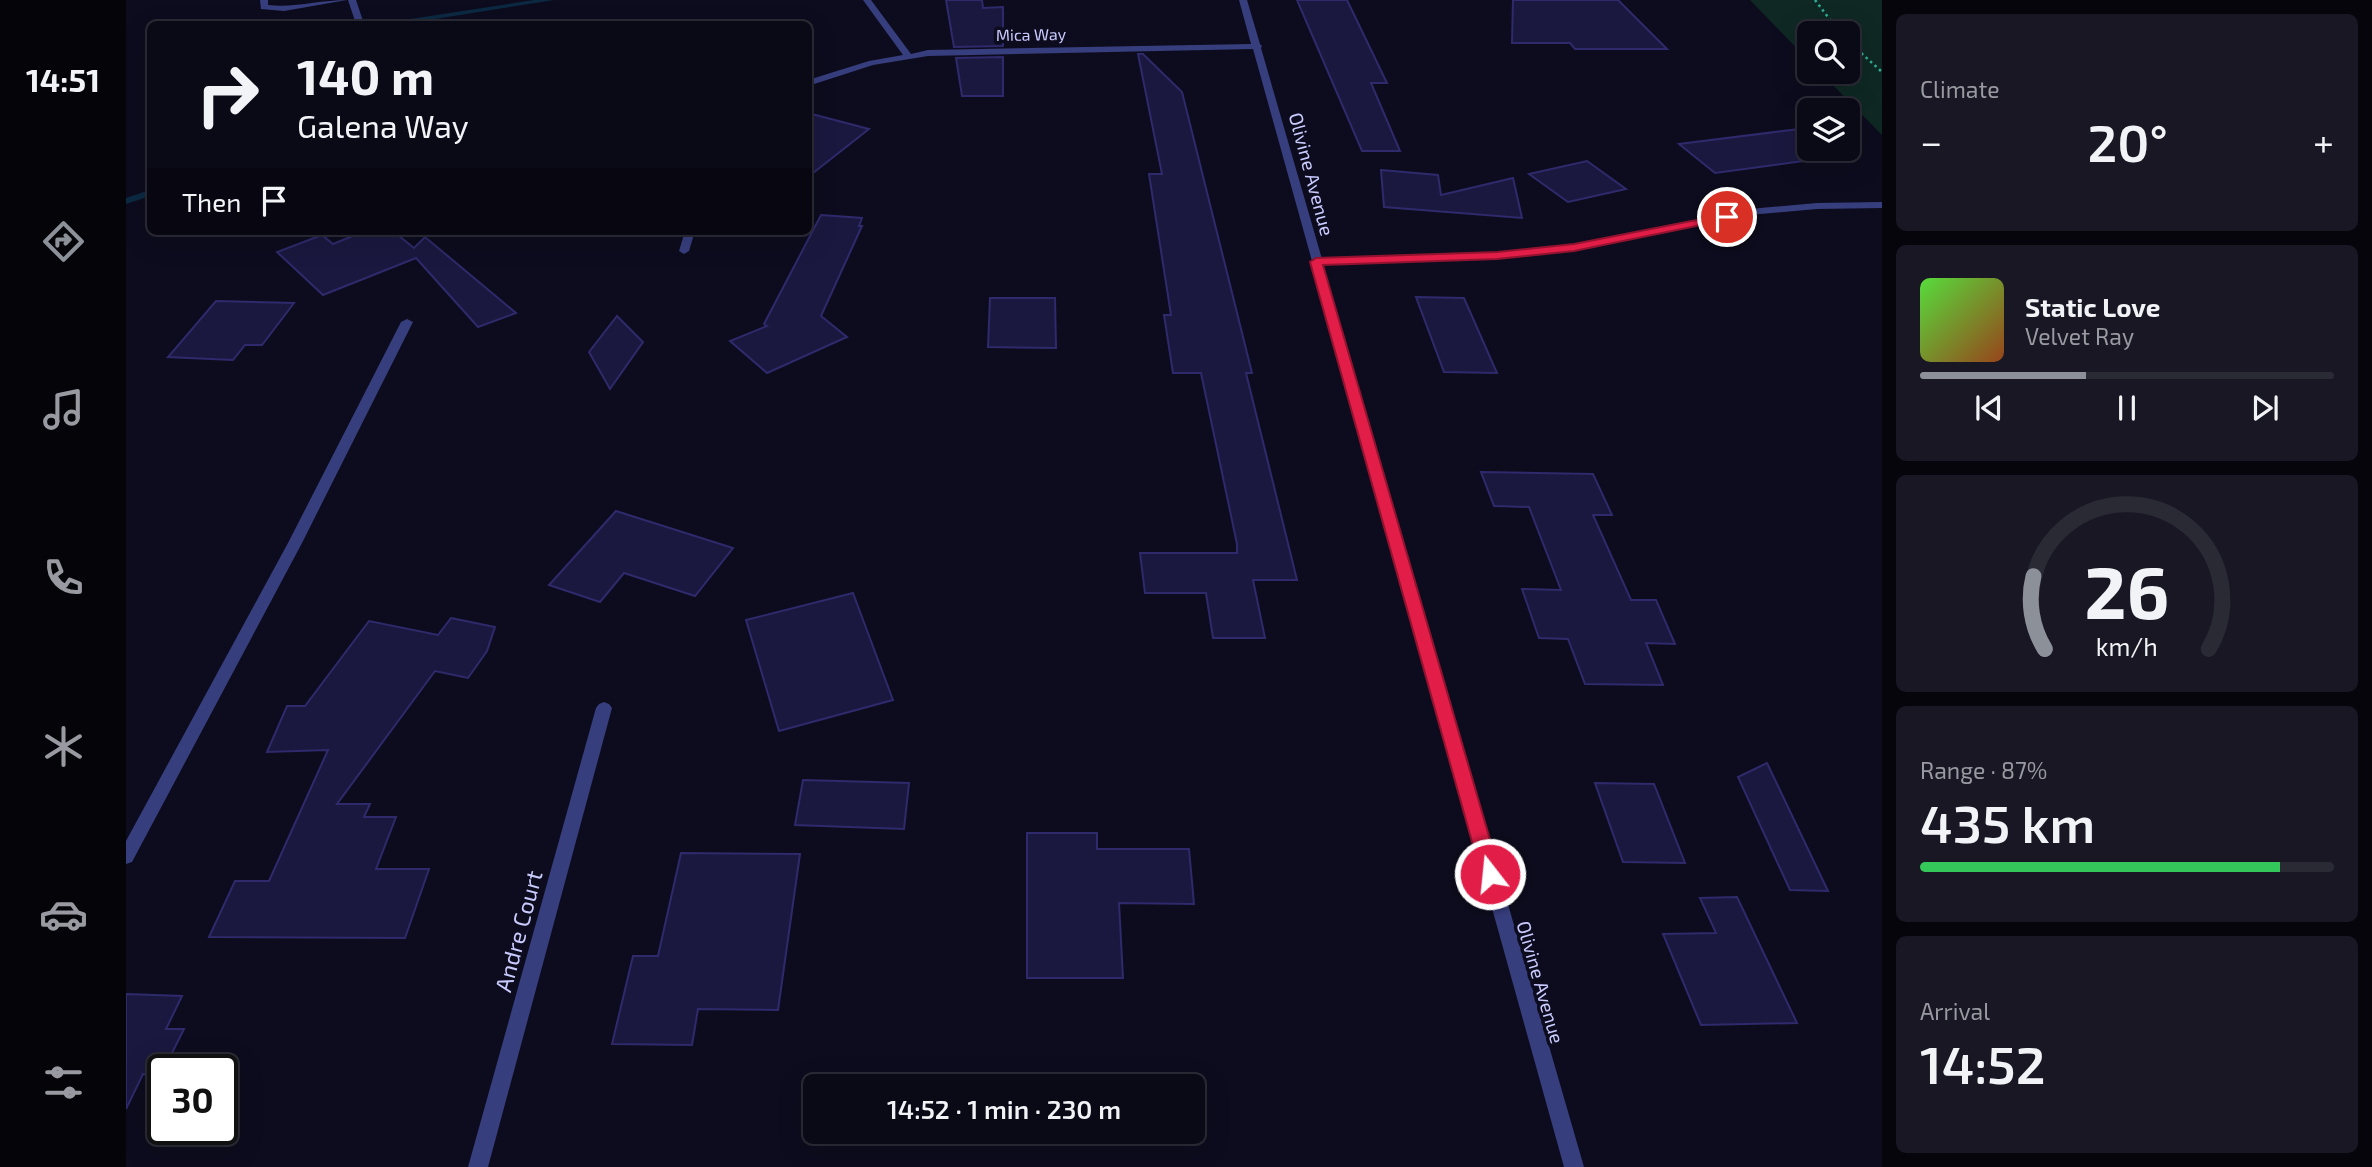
<!DOCTYPE html>
<meta charset="utf-8">
<style>
:root{--surface:#0a0916;--page:#181723;--text:#f1f3f6;--muted:#999aa1;--line:#2a2a35;--accent:#8c9099}
body{margin:0;font-family:"Exo 2",sans-serif;background:var(--page);color:var(--text);height:100vh;display:flex;flex-direction:column;font-size:26px;white-space:nowrap}
*{box-sizing:border-box;margin:0}
p{font-size:23px;color:var(--muted)}
.icon{flex:none;width:38px;height:38px;fill:none;stroke:currentColor;stroke-width:2;stroke-linecap:round;stroke-linejoin:round}
.map{position:relative;flex:1;overflow:hidden}
.side{display:flex;flex-direction:column;gap:14px;padding:14px;background:#06050c;width:490px}
.side>*{flex:none}
.hud{position:absolute;left:21px;top:21px;width:665px;height:214px;border-radius:10px;box-shadow:0 7px 28px #0002,0 0 0 2px var(--line);background:#0a0916;color:var(--text);overflow:hidden}
.controls{position:absolute;left:1671px;top:21px;display:grid;gap:14px}
.controls a{display:grid;place-items:center;width:63px;height:63px;border-radius:10px;background:var(--surface);box-shadow:0 7px 28px #0002,0 0 0 2px var(--line);font-size:35px}
.speed{position:absolute;left:21px;top:1054px;display:flex;gap:14px;font-size:35px;font-weight:700;text-align:center}
.speed>*{display:grid;place-content:center;width:91px;height:91px;border-radius:50%;background:var(--surface);box-shadow:0 7px 28px #0002,0 0 0 2px var(--line);line-height:1}
.speed .limit{border:4px solid #111;border-radius:10px;background:#fff;color:#111}
.pin{position:absolute;display:grid;place-items:center;width:60px;height:60px;color:#fff;margin:-30px;border:4px solid #fff;border-radius:50%;box-shadow:0 2px 7px #0007}
.me{position:absolute;width:77px;margin:-38px;rotate:344deg;stroke-linejoin:round;filter:drop-shadow(0 0 5px #0008)}
.turn{display:flex;align-items:center;gap:24px;height:147px;padding:0 35px;font-size:32px}
.turn .icon{width:91px;height:91px;stroke-width:2.5}
.turn b{display:block;font-size:49px;line-height:60px}
.then{display:flex;align-items:center;height:66px;padding:0 35px;background:#0003;gap:14px;font-size:26px}
.big{font-size:52px;font-weight:600;line-height:1.1}
.side .card{flex:1;display:flex;flex-direction:column;justify-content:center;gap:10px;min-width:0;padding:0 24px;border-radius:10px;background:var(--page)}
.side .dial{align-items:center;gap:0}
.dial svg{height:182px;overflow:visible;fill:none;stroke:var(--line);stroke-width:7;stroke-linecap:round;text-anchor:middle}
.dial text{fill:var(--text);stroke:none}
.song{display:flex;align-items:center;gap:21px}
.cover{width:84px;height:84px;border-radius:10px;background:linear-gradient(135deg,hsl(110 70% 55%),hsl(20 70% 35%))}
.played{height:7px;border-radius:4px;background:linear-gradient(90deg,var(--accent) 40%,var(--line) 40%)}
.keys{display:flex;justify-content:space-around;direction:ltr}
.heat{display:flex;justify-content:space-between;align-items:center;font-size:38px;direction:ltr}
.charge{height:10px;border-radius:5px;background:linear-gradient(90deg,#34c759 87%,var(--line) 0)}
.trip{position:absolute;left:677px;top:1074px;width:402px;height:70px;border-radius:10px;background:var(--surface);box-shadow:0 7px 28px #0002,0 0 0 2px var(--line);font-weight:600;line-height:70px;text-align:center}
main{display:flex;flex:1;min-height:0}
.menu{display:flex;flex-direction:column;width:126px;justify-content:space-around;align-items:center;background:#040409;color:var(--muted)}
.menu .icon{width:49px;height:49px}
.menu .on{color:var(--accent)}
.menu b{font-size:32px;color:var(--text)}
.map>svg:first-child{display:block}
.green{fill:#0f2823}
.lines{fill:none;stroke-linecap:round;stroke-linejoin:round}
.stream{fill:#0c2942;fill-rule:evenodd}
.building{fill:#1b183f;stroke:#2e2a6b;stroke-width:2}
.path{stroke:#2eae95;stroke-width:2.5;stroke-dasharray:2.5 3.5;stroke-linecap:butt}
.service{fill:#373e7d;fill-rule:evenodd}
.minor{fill:#373e7d;fill-rule:evenodd}
.route{fill:#e11d48;stroke:#92132f;stroke-width:2}
.labels{text-anchor:middle;dominant-baseline:central;stroke-width:7;stroke-linejoin:round;paint-order:stroke}
.far-street-label{font-size:16px;fill:#c9cbff;stroke:#0d0c1e}
.street-label{font-size:19px;fill:#c9cbff;stroke:#0d0c1e}
.near-street-label{font-size:23px;fill:#c9cbff;stroke:#0d0c1e}
</style>
<main>
<nav class="menu">
<b>14:51</b>
<svg class="icon on" aria-label="directions" viewBox="0 0 24 24"><path d="M12 3l9 9-9 9-9-9zM9 14v-3h6M13 9l2 2-2 2"/></svg>
<svg class="icon" aria-label="music" viewBox="0 0 24 24"><path d="M9 18V5l10-2v13"/><circle cx="6" cy="18" r="3"/><circle cx="16" cy="16" r="3"/></svg>
<svg class="icon" aria-label="phone" viewBox="0 0 24 24"><path d="M5 4h4l2 5-3 2q2 4 5 5l2-3 5 2v4C11 20 4 13 5 4z"/></svg>
<svg class="icon" aria-label="climate" viewBox="0 0 24 24"><path d="M12 3v18M4 7l16 10M4 17L20 7"/></svg>
<svg class="icon" aria-label="car" viewBox="0 0 24 24"><path d="M5 17H2v-5l4-1 3-4h7l3 4 3 1v5h-3M9 17h6M6 11h13"/><circle cx="7" cy="17" r="2"/><circle cx="17" cy="17" r="2"/></svg>
<svg class="icon" aria-label="filters" viewBox="0 0 24 24"><path d="M4 7h16M4 17h16"/><circle cx="9" cy="7" r="2"/><circle cx="15" cy="17" r="2"/></svg>
</nav>
<div class="map">
<svg width="1756" height="1167" viewBox="0 0 1756 1167">
<rect width="100%" height="100%" fill="#0d0c1e"/>
<path class="green" d="M 1624,0 L 1756,0 L 1756,135 L 1694,72 L 1722,72 L 1722,33 L 1684,33 L 1683,61 Z"/>
<g class="lines">
<g class="stream">
<path d="M 408,0 L 428,0 L 278,24 L 261,24 L 265,22 Z"/>
<path d="M 24,190 L 24,196 L 0,204 L 0,198 Z"/>
</g>
</g>
<g class="building">
<path d="M 820,0 L 856,0 L 857,8 L 877,7 L 877,46 L 828,47 Z"/>
<path d="M 1171,0 L 1221,0 L 1261,83 L 1245,83 L 1274,151 L 1236,151 Z"/>
<path d="M 1387,0 L 1492,0 L 1541,49 L 1449,49 L 1444,43 L 1386,43 Z"/>
<path d="M 1012,54 L 1017,54 L 1056,92 L 1126,373 L 1120,373 L 1171,580 L 1127,580 L 1139,638 L 1087,638 L 1080,593 L 1019,593 L 1014,553 L 1111,553 L 1111,544 L 1075,373 L 1047,373 L 1038,315 L 1045,315 L 1023,174 L 1036,174 Z"/>
<path d="M 877,57 L 877,96 L 836,96 L 830,58 Z"/>
<path d="M 682,113 L 743,129 L 682,177 Z"/>
<path d="M 1681,128 L 1685,160 L 1589,173 L 1553,144 Z"/>
<path d="M 1461,161 L 1500,189 L 1442,202 L 1403,174 Z"/>
<path d="M 1255,170 L 1312,175 L 1315,195 L 1387,178 L 1396,218 L 1258,207 Z"/>
<path d="M 695,215 L 736,218 L 733,226 L 736,226 L 695,316 L 721,337 L 641,373 L 604,341 L 641,326 L 638,324 Z"/>
<path d="M 239,231 L 267,231 L 288,248 L 299,237 L 390,313 L 352,327 L 290,258 L 197,295 L 151,252 L 196,235 L 207,244 Z"/>
<path d="M 1290,297 L 1338,298 L 1371,373 L 1318,372 Z"/>
<path d="M 864,298 L 929,298 L 930,348 L 862,347 Z"/>
<path d="M 90,301 L 168,303 L 136,345 L 119,345 L 107,360 L 42,357 Z"/>
<path d="M 491,316 L 517,342 L 484,389 L 463,352 Z"/>
<path d="M 1355,472 L 1467,474 L 1486,515 L 1467,515 L 1505,600 L 1530,600 L 1549,644 L 1520,643 L 1537,685 L 1459,684 L 1442,639 L 1413,638 L 1396,589 L 1435,590 L 1403,507 L 1368,506 Z"/>
<path d="M 490,511 L 607,548 L 569,596 L 498,573 L 474,602 L 423,585 Z"/>
<path d="M 727,593 L 767,700 L 653,731 L 620,620 Z"/>
<path d="M 325,618 L 369,627 L 361,651 L 342,678 L 309,671 L 211,804 L 244,804 L 238,817 L 270,817 L 250,869 L 303,869 L 279,938 L 83,937 L 109,881 L 143,881 L 202,750 L 141,752 L 161,706 L 179,706 L 243,621 L 312,635 Z"/>
<path d="M 1641,763 L 1702,891 L 1664,890 L 1612,777 Z"/>
<path d="M 677,780 L 783,783 L 778,829 L 669,825 Z"/>
<path d="M 1469,783 L 1528,784 L 1559,863 L 1497,862 Z"/>
<path d="M 901,833 L 971,833 L 971,849 L 1063,849 L 1068,904 L 993,903 L 997,978 L 901,978 Z"/>
<path d="M 555,853 L 674,854 L 652,1010 L 572,1009 L 566,1045 L 486,1044 L 507,956 L 532,956 Z"/>
<path d="M 1611,897 L 1671,1023 L 1575,1025 L 1537,934 L 1590,933 L 1574,898 Z"/>
<path d="M 0,994 L 56,996 L 40,1029 L 58,1029 L 35,1075 L 17,1074 L 0,1109 Z"/>
</g>
<g class="lines">
<g class="path">
<path d="M 1689,0 L 1714,33"/>
<path d="M 1722,41 L 1756,72"/>
</g>
<g class="service">
<path d="M 134,0 L 142,0 L 142,5 C 168,8 194,0 221,0 L 158,11 L 135,9 Z"/>
<path d="M 222,0 L 230,0 L 238,24 L 230,24 Z"/>
<path d="M 281,319 L 287,322 L 176,543 L 6,862 L 0,864 L 0,841 L 162,543 L 275,322 Z"/>
</g>
<g class="minor">
<path d="M 737,0 L 745,0 L 785,54 L 802,50 L 1125,44 L 1113,0 L 1121,0 L 1134,44 L 1136,46 L 1135,48 L 1196,259 L 1371,253 L 1448,244 L 1623,209 L 1691,203 L 1756,202 L 1756,208 L 1691,209 L 1623,215 L 1448,250 L 1371,259 L 1197,265 L 1458,1167 L 1438,1167 L 1127,49 L 802,56 L 747,65 L 682,86 L 682,80 L 743,61 L 777,55 Z"/>
<path d="M 559,231 L 569,231 L 563,251 L 558,254 L 553,251 Z"/>
<path d="M 478,702 L 483,704 L 486,708 L 362,1167 L 342,1167 L 470,708 L 473,704 Z"/>
</g>
</g>
<path class="route" d="M 1601,214 L 1605,215 L 1605,219 L 1448,251 L 1371,259 L 1197,265 L 1374,874 L 1371,880 L 1364,883 L 1357,880 L 1355,874 L 1184,262 L 1190,258 L 1371,252 L 1448,244 Z"/>
<g class="labels">
<g class="far-street-label">
<text transform="translate(905 34) rotate(-1)">Mica Way</text>
</g>
<g class="street-label">
<text transform="translate(1186 174) rotate(75)">Olivine Avenue</text>
<text transform="translate(1415 982) rotate(74)">Olivine Avenue</text>
</g>
<g class="near-street-label">
<text transform="translate(392 931) rotate(-75)">Andre Court</text>
</g>
</g>
</svg>
<div class="controls">
<a><svg class="icon" aria-label="search" viewBox="0 0 24 24"><circle cx="10" cy="10" r="6"/><path d="M15 15l6 6"/></svg></a>
<a><svg class="icon" aria-label="layers" viewBox="0 0 24 24"><path d="M12 4l9 5-9 5-9-5zM3 14l9 5 9-5"/></svg></a>
</div>
<div class="speed"><div class="limit">30</div></div>
<div class="pin" style="left:1601px;top:217px;background:#d93025"><svg class="icon" aria-label="arrive" viewBox="0 0 24 24"><path d="M6 21V4h12l-3 4 3 4H6"/></svg></div>
<svg class="me" style="left:1364px;top:874px" viewBox="-20 -20 40 40"><circle r="17" fill="#e11d48" stroke="#fff" stroke-width="3"/><path d="M0-11L8 9 0 5-8 9z" fill="#fff"/></svg>
<div class="trip">14:52 · 1 min · 230 m</div>
<div class="hud">
<div class="turn"><svg class="icon" aria-label="right" viewBox="0 0 24 24"><path d="M7 20v-9h11M14 6l5 5-5 5"/></svg><div><b>140 m</b>Galena Way</div></div>
<div class="then">Then<svg class="icon" aria-label="arrive" viewBox="0 0 24 24"><path d="M6 21V4h12l-3 4 3 4H6"/></svg></div>
</div>
</div>
<section class="side">
<div class="card"><p>Climate</p>
<div class="heat"><a>−</a><b class="big">20°</b><a>+</a></div>
</div>
<div class="card">
<div class="song"><i class="cover"></i><div><b>Static Love</b><p>Velvet Ray</p></div></div>
<div class="played"></div>
<div class="keys"><svg class="icon" aria-label="previous" viewBox="0 0 24 24"><path d="M18 5L8 12l10 7zM5 5v14"/></svg><svg class="icon" aria-label="pause" viewBox="0 0 24 24"><path d="M8 5v14M16 5v14"/></svg><svg class="icon" aria-label="next" viewBox="0 0 24 24"><path d="M6 5l10 7-10 7zM19 5v14"/></svg></div>
</div>
<div class="card dial"><svg viewBox="0 0 100 80">
<path d="M14 69A42 42 0 1 1 86 69"/>
<path d="M14 69A42 42 0 0 1 9 37" stroke="#8c9099"/>
<text x="50" y="56" font-size="32" font-weight="700">26</text>
<text x="50" y="72" font-size="11">km/h</text>
</svg></div>
<div class="card"><p>Range · 87%</p><b class="big">435 km</b><div class="charge"></div></div>
<div class="card"><p>Arrival</p><b class="big">14:52</b></div>
</section>
</main>
